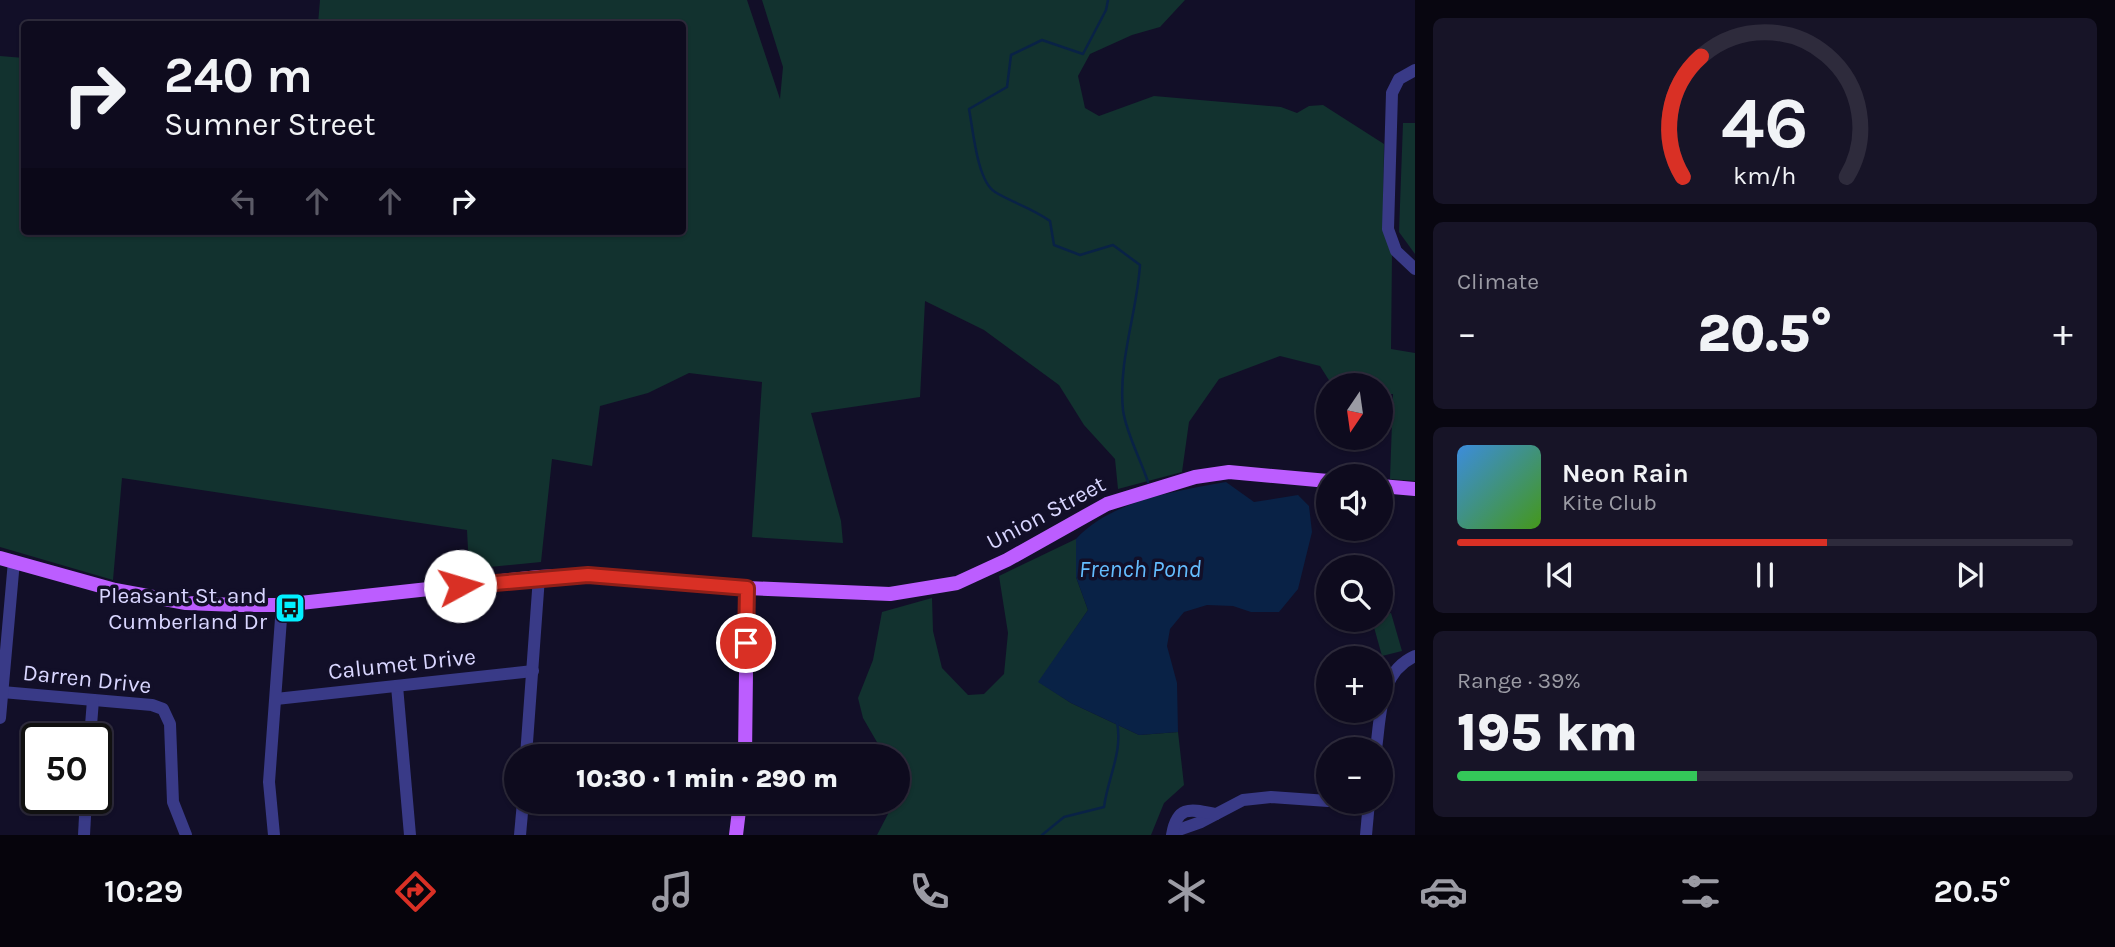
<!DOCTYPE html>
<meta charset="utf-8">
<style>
:root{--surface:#0e0b1e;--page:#171427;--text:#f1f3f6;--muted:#9b9ba4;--line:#2e2b3c;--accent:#d93025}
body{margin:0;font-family:Karla,sans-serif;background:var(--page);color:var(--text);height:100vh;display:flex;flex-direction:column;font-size:26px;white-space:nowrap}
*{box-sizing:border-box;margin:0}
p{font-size:23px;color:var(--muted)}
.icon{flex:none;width:38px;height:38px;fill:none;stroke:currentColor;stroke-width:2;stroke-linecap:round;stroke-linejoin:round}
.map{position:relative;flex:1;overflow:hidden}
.sheet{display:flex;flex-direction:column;gap:18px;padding:18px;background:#080610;width:700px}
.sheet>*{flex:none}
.guide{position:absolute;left:21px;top:21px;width:665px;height:214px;border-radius:7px;box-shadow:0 2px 5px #0004,0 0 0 2px var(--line);background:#0e0b1e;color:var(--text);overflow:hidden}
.needle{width:46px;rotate:193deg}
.controls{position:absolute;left:1316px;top:373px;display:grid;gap:14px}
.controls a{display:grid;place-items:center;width:77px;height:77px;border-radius:50%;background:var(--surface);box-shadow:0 2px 5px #0004,0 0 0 2px var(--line);font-size:35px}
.speed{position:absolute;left:21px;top:723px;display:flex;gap:14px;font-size:35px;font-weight:700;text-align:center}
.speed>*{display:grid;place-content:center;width:91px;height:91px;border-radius:50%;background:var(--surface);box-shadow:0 2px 5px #0004,0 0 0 2px var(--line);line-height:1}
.speed .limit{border:4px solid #111;border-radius:10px;background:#fff;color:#111}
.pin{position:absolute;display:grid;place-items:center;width:60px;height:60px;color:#fff;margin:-30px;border:4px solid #fff;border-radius:50%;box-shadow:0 2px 7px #0007}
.me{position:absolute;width:77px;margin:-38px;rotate:84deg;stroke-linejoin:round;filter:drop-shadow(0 0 5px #0008)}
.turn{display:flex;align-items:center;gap:24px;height:147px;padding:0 28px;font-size:32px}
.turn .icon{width:91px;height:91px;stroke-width:2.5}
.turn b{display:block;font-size:49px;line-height:60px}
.lanes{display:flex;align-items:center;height:66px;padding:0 28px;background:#0003;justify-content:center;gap:35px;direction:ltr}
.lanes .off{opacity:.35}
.big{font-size:52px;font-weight:800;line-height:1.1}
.sheet .tile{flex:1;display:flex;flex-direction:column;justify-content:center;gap:10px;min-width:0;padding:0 24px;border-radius:10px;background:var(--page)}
.sheet .dial{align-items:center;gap:0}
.dial svg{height:182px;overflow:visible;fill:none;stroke:var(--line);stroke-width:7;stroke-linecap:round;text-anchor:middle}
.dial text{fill:var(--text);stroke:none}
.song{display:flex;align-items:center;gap:21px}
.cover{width:84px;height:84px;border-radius:10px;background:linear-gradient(135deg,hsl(210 70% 55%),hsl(100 70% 35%))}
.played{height:7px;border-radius:4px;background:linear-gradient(90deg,var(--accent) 60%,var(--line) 60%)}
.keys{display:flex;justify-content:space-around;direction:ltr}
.heat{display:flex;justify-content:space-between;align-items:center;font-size:38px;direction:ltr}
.charge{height:10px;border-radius:5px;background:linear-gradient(90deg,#34c759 39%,var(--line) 0)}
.trip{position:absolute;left:504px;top:744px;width:406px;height:70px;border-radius:35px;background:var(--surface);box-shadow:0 2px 5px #0004,0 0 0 2px var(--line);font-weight:800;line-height:70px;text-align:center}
.tabs{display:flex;height:112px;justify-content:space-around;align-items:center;background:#06040c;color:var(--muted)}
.tabs .icon{width:49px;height:49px}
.tabs .active{color:var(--accent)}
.tabs b{font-size:32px;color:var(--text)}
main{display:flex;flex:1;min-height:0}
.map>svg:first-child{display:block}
.green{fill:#12322f}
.water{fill:#092246}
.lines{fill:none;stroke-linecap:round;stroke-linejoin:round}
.stream{stroke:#092246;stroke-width:2.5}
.minor{stroke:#393a87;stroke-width:12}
.major{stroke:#bc5dff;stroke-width:14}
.route-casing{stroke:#8d1f18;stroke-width:18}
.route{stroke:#d93025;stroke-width:12}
.labels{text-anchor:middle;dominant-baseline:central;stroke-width:7;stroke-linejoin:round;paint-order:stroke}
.street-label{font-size:23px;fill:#d9d6ff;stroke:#120f28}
.poi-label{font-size:23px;fill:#d9d6ff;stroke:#120f28;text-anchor:end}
.water-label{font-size:24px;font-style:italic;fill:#64bdff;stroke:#120f28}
</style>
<main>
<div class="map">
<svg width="1415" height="835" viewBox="0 0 1415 835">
<rect width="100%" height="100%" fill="#120f28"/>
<g class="green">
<path d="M 320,0 L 747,0 L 780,99 L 783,67 L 762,0 L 1185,0 L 1160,27 L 1132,35 L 1090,54 L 1078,76 L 1085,108 L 1099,116 L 1154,96 L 1281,107 L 1297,113 L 1309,106 L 1323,105 L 1384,144 L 1383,229 L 1392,255 L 1391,349 L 1415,353 L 1415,481 L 1390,479 L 1393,394 L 1381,395 L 1381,385 L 1332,385 L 1320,366 L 1280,356 L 1219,379 L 1189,422 L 1182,472 L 1118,489 L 1115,459 L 1084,425 L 1059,385 L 984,330 L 925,301 L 920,397 L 811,413 L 841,521 L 843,543 L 752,537 L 762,382 L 689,373 L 648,393 L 600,406 L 592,466 L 552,459 L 541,562 L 469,569 L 467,530 L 122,478 L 113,580 L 0,547 L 0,56 L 24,58 L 24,231 L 682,231 L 682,24 L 318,24 Z"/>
<path d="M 1403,123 L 1415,123 L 1415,254 L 1399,232 Z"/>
<path d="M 1076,539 L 1076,577 L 1088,610 L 1039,682 L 1071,703 L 1139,735 L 1178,732 L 1184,785 L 1164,803 L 1151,835 L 877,835 L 888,814 L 889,802 L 898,802 L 898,756 L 885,756 L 863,718 L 858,698 L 873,660 L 882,612 L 932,598 L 933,631 L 942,668 L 968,695 L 984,694 L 1004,674 L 1008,633 L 999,576 Z"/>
<path d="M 1391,613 L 1402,651 L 1382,656 L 1372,620 L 1381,620 L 1381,616 Z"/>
</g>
<path class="water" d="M 1226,482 L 1254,502 L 1298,495 L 1309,506 L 1312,532 L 1298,589 L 1279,612 L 1251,612 L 1233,606 L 1207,605 L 1184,612 L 1170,629 L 1167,646 L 1177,683 L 1178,732 L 1139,735 L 1071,703 L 1038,682 L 1088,610 L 1076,577 L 1076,539 C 1112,500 1176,491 1226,482 Z"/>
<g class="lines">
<g class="stream">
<path d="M 1108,0 L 1106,10 L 1083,54 L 1042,40 L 1011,55 L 1007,87 L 969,109 C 973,129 977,181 995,192 C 1013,203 1032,208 1050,221 L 1054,245 L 1080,255 L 1113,245 L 1140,265 C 1137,313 1118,361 1123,410 C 1126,433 1141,460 1148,482"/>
<path d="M 1042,835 L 1064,817 L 1104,807 C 1108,777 1123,752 1117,722"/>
</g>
<g class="minor">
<path d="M 1415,70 L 1399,79 L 1392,93 L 1388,229 L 1396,251 L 1415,269"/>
<path d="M 397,686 L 410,835"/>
<path d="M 2,692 L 152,705 L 163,709 L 170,724 L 173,802 L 186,835"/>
<path d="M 276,699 L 533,671"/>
<path d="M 0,718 L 14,561"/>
<path d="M 90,738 L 93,700"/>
<path d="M 1376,749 C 1381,714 1379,672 1415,656"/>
<path d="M 526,756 L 539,577"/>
<path d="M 1338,802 L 1369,804"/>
<path d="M 1173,832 L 1201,822 L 1243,800 L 1271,797 L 1328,801"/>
<path d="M 84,835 L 86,798"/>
<path d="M 274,835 L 269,782 L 282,605"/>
<path d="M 520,835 L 523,802"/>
<path d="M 1172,835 C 1177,805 1190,809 1216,814"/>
<path d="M 1366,835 L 1369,802"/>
</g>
<g class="major">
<path d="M 1381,486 L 1415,489"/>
<path d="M 0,558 L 115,590 L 186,603 L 237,605 L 282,605 L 539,577 L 588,575 L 747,588 L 890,594 L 957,583 L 1007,560 L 1107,504 L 1195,477 L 1229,472 L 1328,481"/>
<path d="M 745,756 L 747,588"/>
<path d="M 736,835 L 740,802"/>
</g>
</g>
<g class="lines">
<g class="route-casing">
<path id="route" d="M 460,586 L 588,575 L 747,588 L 746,643"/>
</g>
<use href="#route" class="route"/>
</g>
<defs>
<g id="bus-square" transform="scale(1.575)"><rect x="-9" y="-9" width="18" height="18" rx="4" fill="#02f0ff" stroke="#120f28"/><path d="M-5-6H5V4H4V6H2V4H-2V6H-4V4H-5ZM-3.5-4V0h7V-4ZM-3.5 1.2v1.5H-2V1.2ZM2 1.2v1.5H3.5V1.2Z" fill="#111"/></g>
</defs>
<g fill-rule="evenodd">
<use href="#bus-square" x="290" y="608"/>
</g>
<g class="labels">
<g class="street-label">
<text transform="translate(1046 513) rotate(-28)">Union Street</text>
<text transform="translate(402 664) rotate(-6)">Calumet Drive</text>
<text transform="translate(87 679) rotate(6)">Darren Drive</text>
</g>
<g class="poi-label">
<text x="267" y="595">Pleasant St. and<tspan x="267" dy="26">Cumberland Dr</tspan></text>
</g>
<g class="water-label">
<text x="1140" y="569">French Pond</text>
</g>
</g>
</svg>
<div class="controls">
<a><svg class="needle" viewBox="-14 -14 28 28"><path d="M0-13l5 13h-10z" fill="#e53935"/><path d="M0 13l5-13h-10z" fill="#9b9ba4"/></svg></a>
<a><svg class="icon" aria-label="sound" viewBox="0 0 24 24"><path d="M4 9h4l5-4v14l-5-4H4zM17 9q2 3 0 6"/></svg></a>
<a><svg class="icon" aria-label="search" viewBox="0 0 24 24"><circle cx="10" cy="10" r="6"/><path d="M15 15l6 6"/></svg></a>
<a>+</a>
<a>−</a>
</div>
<div class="speed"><div class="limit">50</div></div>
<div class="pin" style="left:746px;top:643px;background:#d93025"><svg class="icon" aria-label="arrive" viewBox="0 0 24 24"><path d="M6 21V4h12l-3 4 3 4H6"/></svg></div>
<svg class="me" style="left:460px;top:586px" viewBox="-20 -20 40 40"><circle r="19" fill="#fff"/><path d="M0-13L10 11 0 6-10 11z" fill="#d93025"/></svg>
<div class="trip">10:30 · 1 min · 290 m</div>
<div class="guide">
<div class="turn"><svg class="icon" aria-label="right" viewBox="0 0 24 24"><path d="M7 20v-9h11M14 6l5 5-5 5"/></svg><div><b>240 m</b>Sumner Street</div></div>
<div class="lanes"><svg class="icon off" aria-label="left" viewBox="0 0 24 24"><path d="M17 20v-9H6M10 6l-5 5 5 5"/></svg><svg class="icon off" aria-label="ahead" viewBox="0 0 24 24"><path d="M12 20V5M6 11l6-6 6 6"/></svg><svg class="icon off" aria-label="ahead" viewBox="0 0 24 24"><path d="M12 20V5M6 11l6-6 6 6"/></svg><svg class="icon" aria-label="right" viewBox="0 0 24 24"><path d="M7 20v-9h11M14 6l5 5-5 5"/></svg></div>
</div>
</div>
<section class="sheet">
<div class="tile dial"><svg viewBox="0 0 100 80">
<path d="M14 69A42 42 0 1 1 86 69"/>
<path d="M14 69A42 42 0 0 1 22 16" stroke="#d93025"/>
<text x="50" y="56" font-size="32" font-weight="700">46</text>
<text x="50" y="72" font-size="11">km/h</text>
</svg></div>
<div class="tile"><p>Climate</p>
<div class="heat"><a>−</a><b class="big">20.5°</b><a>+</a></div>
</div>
<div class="tile">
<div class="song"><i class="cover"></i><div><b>Neon Rain</b><p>Kite Club</p></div></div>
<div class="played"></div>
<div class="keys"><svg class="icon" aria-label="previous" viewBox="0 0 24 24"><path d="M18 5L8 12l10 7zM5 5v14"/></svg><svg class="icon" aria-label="pause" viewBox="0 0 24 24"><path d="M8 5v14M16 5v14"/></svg><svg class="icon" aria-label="next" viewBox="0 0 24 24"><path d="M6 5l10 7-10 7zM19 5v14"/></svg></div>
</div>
<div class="tile"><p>Range · 39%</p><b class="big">195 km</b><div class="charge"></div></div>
</section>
</main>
<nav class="tabs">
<b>10:29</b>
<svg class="icon active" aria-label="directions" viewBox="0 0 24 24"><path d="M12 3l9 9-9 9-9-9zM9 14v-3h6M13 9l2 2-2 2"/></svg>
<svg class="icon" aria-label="music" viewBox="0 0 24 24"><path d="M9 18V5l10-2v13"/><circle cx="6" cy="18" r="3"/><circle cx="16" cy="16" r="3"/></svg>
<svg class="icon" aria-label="phone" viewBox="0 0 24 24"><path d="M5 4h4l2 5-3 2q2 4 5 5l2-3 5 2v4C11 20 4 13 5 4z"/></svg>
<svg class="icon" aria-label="climate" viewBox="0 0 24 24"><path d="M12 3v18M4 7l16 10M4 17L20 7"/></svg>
<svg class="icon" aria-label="car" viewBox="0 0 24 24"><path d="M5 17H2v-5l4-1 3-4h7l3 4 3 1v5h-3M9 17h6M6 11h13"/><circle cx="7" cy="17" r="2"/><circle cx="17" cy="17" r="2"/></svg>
<svg class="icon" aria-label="filters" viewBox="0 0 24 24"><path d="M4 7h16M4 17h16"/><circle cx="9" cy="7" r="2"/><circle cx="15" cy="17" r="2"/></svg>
<b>20.5°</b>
</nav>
